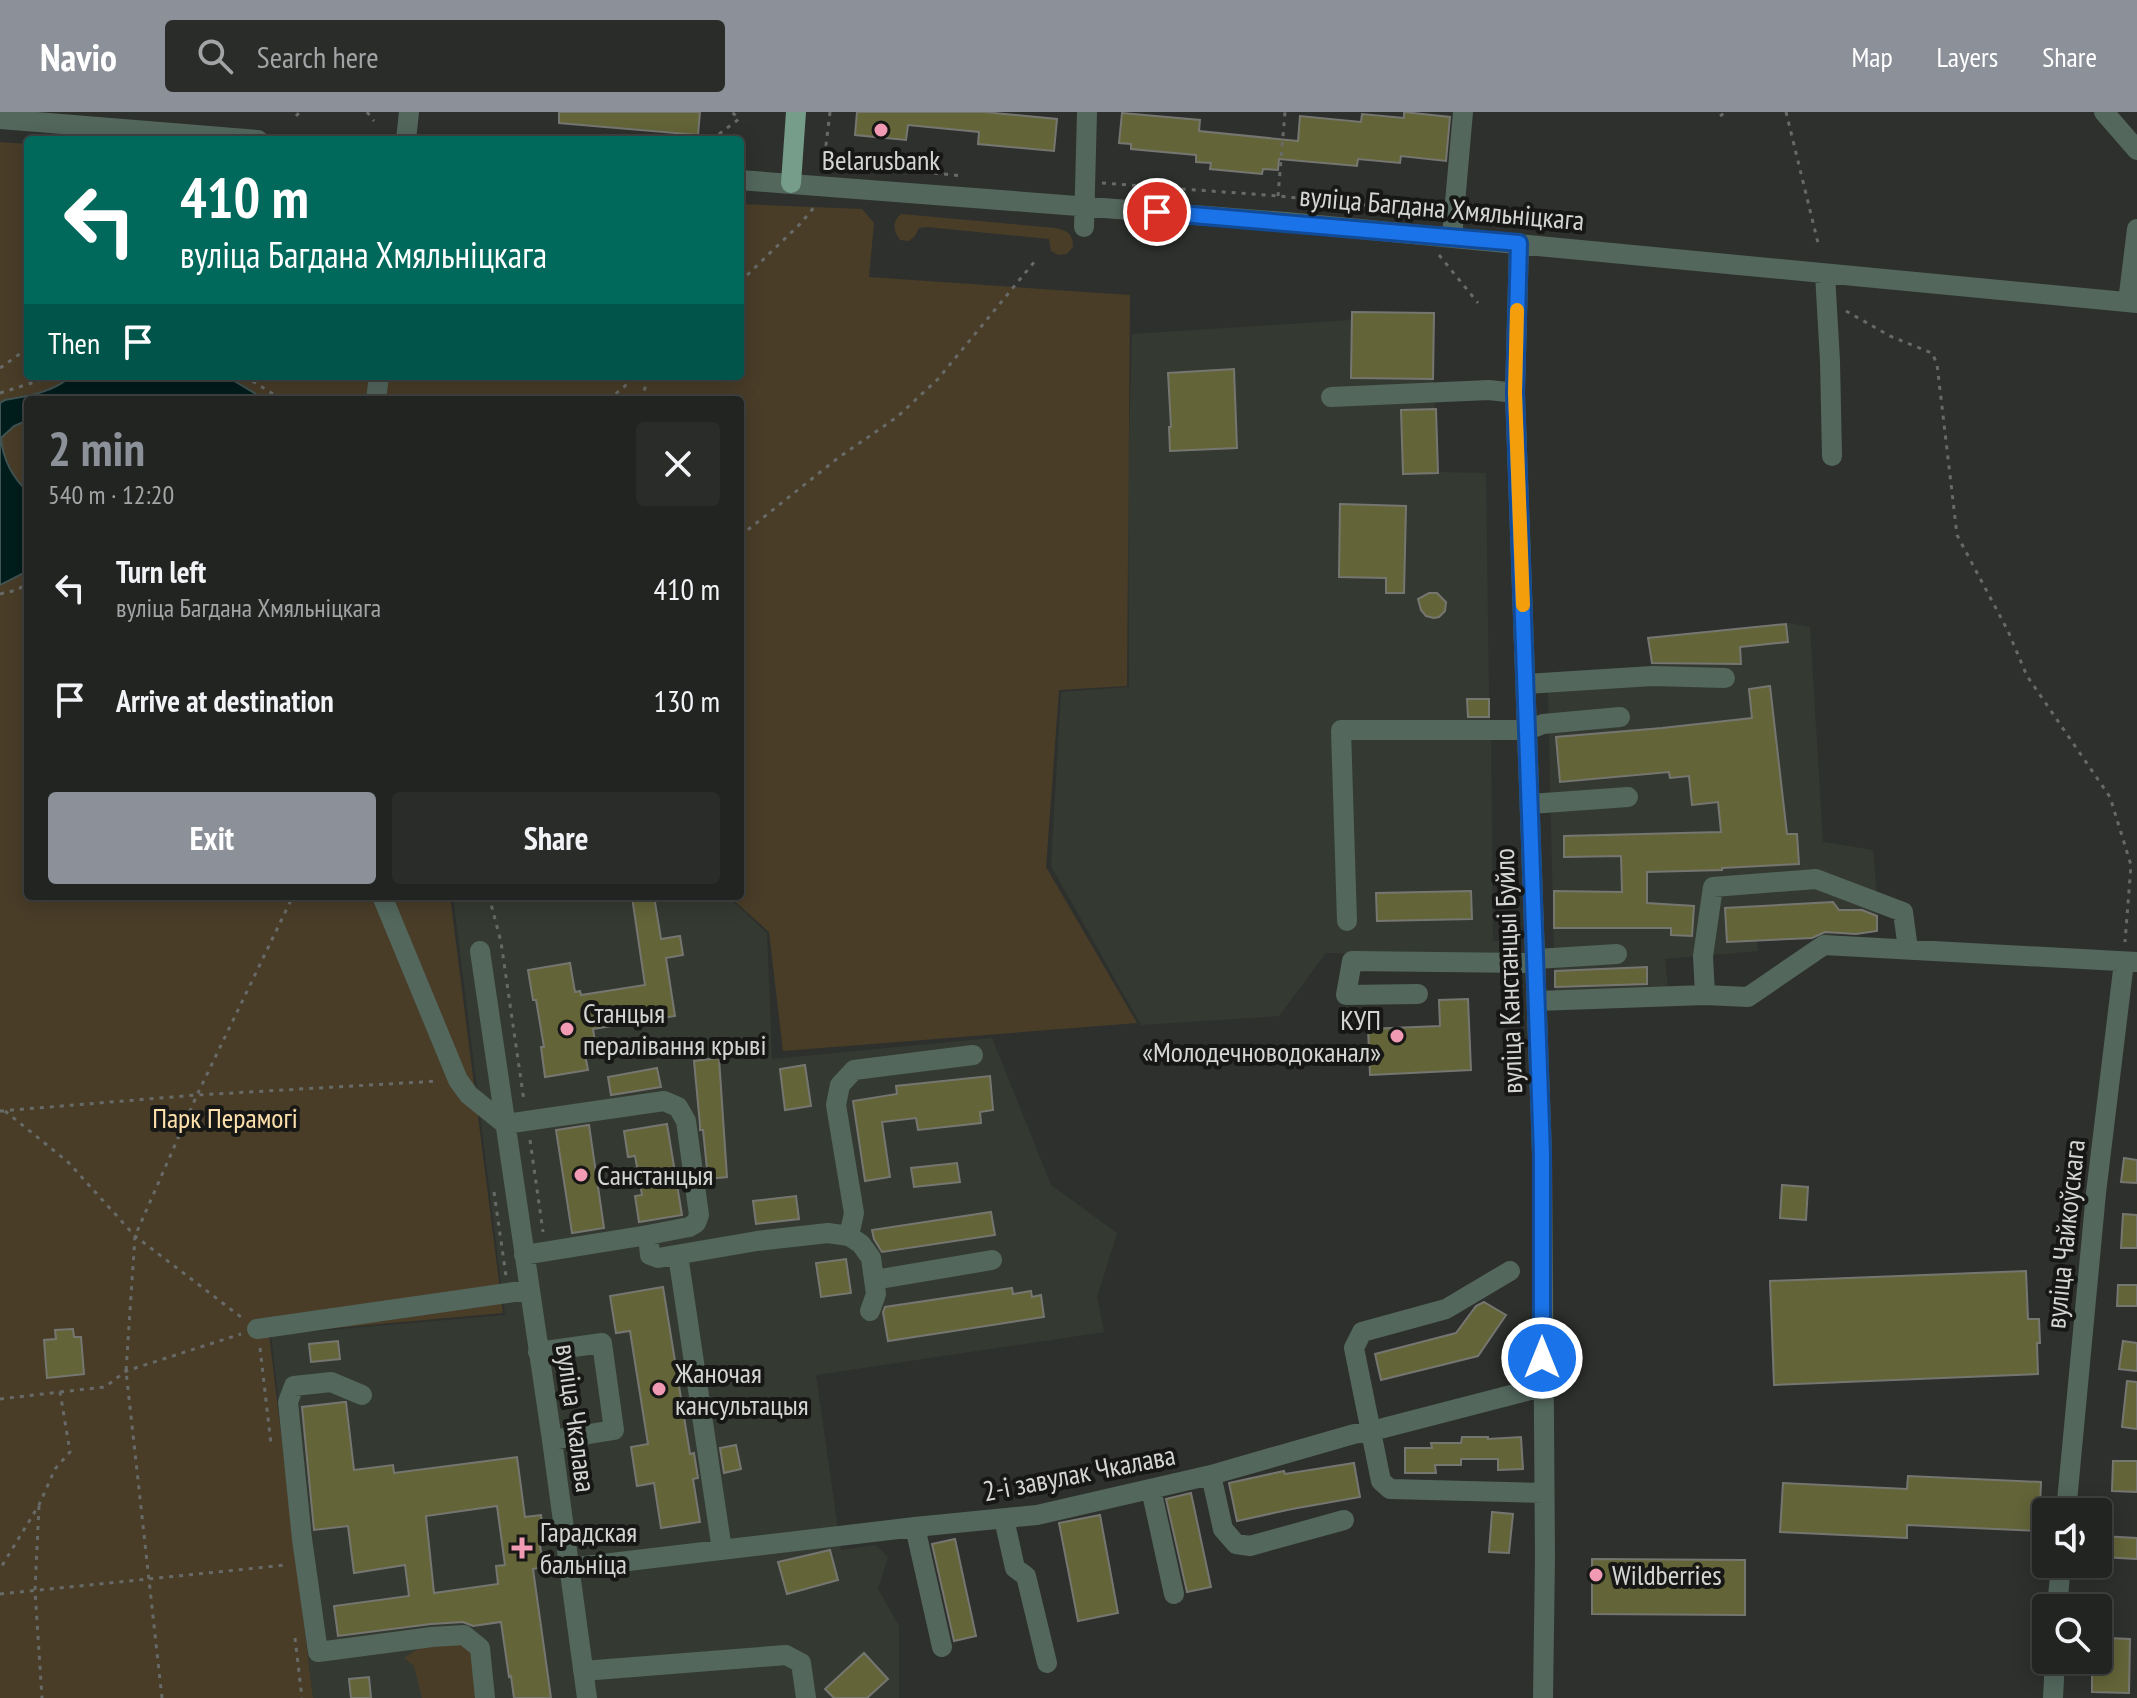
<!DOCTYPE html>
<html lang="en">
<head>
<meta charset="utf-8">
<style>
	body { margin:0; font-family:"PT Sans Narrow",sans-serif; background:#2a2c2a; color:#f1f3f6; height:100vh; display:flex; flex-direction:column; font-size:30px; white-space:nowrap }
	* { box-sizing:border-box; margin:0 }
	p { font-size:26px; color:#a2a4a5 }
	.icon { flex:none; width:44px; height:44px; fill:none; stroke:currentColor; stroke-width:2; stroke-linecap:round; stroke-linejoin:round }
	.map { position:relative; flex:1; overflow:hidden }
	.side { position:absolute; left:24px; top:284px; width:720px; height:504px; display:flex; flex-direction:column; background:#222422; border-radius:8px; box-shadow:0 4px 20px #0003,0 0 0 2px #3f4140 }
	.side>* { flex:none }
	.guide { position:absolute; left:24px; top:24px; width:720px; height:244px; border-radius:8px; box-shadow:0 4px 20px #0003,0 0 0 2px #3f4140; background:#00695c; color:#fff; overflow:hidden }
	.buttons { position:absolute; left:2032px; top:1386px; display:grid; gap:16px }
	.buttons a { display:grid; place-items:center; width:80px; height:80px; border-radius:8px; background:#222422; box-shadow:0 4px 20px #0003,0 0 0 2px #3f4140; font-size:40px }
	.pin { position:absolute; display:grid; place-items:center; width:68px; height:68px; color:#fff; margin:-34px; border:4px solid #fff; border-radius:50%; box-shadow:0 2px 8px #0007 }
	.me { position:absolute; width:88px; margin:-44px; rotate:0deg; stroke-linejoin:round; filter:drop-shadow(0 0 6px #0008) }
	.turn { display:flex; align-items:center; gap:28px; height:168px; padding:0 24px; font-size:36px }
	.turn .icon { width:104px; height:104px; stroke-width:2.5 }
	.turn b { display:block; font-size:56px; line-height:68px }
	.then { display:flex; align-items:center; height:76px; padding:0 24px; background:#0003; gap:16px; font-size:30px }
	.round { display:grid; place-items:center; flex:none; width:84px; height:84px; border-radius:8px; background:#2a2c2a }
	.head { display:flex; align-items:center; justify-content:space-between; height:136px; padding:0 24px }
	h1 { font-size:48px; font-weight:700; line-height:60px; color:#8c9099 }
	.primary-button { display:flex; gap:16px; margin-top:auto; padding:16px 24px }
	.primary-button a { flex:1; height:92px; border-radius:8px; background:#8c9099; color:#fff; font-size:32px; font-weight:700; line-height:92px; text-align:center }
	.primary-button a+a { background:#2a2c2a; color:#f1f3f6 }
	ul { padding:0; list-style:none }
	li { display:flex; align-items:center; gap:24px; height:112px; padding:0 24px }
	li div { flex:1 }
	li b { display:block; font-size:30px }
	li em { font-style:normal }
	header { display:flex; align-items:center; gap:48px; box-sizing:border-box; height:112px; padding:0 40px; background:#8c9099; color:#fff }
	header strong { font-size:38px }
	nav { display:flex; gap:44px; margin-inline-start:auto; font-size:28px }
	.search { width:560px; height:72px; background:#2a2c2a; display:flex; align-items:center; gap:20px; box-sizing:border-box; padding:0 28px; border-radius:8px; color:#a2a4a5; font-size:30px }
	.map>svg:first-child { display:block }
	.built { fill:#343a31 }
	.green { fill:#493d28 }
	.water { fill:#001d1c; stroke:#405453; stroke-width:2 }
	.building { fill:#646439; stroke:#767671; stroke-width:2; fill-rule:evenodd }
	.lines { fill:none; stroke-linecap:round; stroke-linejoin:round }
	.path { stroke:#686a67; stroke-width:3; stroke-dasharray:4 6; stroke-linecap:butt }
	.minor { stroke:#53675d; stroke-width:20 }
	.major { stroke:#759d89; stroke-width:20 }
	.route-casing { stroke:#114b97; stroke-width:20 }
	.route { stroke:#1a73e8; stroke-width:14 }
	.slow { stroke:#f59e0b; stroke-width:14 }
	.poi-dot { fill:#f09ab4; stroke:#171816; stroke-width:3 }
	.labels { text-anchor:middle; stroke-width:8; stroke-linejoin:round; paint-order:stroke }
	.poi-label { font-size:28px; fill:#d4d6d3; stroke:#171816; text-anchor:start }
	.street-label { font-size:28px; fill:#d4d6d3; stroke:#171816 }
	.park-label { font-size:28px; fill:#fde0ac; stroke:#171816 }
</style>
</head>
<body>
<header>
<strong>Navio</strong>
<div class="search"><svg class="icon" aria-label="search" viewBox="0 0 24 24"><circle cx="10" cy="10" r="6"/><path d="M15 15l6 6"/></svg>Search here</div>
<nav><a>Map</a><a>Layers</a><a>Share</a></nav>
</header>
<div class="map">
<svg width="2137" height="1586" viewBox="0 0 2137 1586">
	<rect width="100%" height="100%" fill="#2e302d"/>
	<path class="built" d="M1352 200 1434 201 1433 267 1438 360 1486 361 1489 587 1491 619 1493 829H1513V844L1326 841 1279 904 1141 913 1051 754 1061 580 1129 575 1128 365 1132 222 1351 208Z
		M1790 511 1810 515 1823 730 1873 738 1878 799 1877 819 1757 829 1758 839 1665 847 1668 877 1555 884 1548 579 1652 564 1648 526Z
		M453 784H727L767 821 772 947 992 926 1051 1073 1117 1121 1097 1185 1104 1220 816 1263 841 1438 876 1433 888 1445 878 1477 899 1514V1586H313L271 1223 505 1203Z"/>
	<path class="green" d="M0 30 28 32V264H740V92L862 97 874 111 869 165 1130 183 1127 574 1059 578 1046 755 1137 911 783 939 769 820 729 784H740V288H28V784H450L503 1201 269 1222 313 1586H0Z
		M901 102 1056 116C1068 119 1073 122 1073 135L1067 142 1058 143 1051 139 1049 127 926 115 919 116 915 124 909 129 900 128C893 119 892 109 901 102Z
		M470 1523 488 1548 493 1568 485 1571 479 1586H422L414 1554 404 1546 438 1524Z"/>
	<path class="water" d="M71 264H226L266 288H28V308L14 314 1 326C3 348 12 365 28 380V459L0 473V291L5 288C29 284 54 280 71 264Z"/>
	<path class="building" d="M559 0H700L698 23 559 11Z
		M857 0H984L1057 7 1054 39 978 32 979 20 908 13 906 28 855 23Z
		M1404 0 1450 5 1446 49 1401 44 1400 51 1358 47 1357 54 1279 47 1278 58 1263 57 1262 62 1210 57 1211 51 1196 50V43L1131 37V32L1119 31 1122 1 1200 8 1199 19 1298 29 1300 4 1361 10 1362 2 1404 6Z
		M1352 200 1434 201 1433 267 1351 266Z
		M1234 257 1237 336 1170 339 1169 315H1171L1168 261Z
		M1436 297 1438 361 1403 362 1401 298Z
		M1340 392 1406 394 1404 481H1386V466L1339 465Z
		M1429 481H1437L1446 490 1445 499 1439 505 1434 506 1426 504 1421 498 1418 487Z
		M1786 512 1788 530 1740 535 1741 552 1652 551 1648 526Z
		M1770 574 1787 722H1797L1799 752 1722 756V758L1647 760V791L1694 794 1692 824 1671 823V816H1554V779L1622 780 1621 744 1564 745V724L1721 720 1718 690 1692 693 1689 664 1670 666 1669 660 1560 670 1556 625 1662 616 1752 606 1749 577Z
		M1467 587H1489V605H1468Z
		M1471 779 1472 807 1377 809 1376 781Z
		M641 784H654L661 827 680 824 683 843 666 846 675 904 593 917 595 930 583 932 588 958 545 965 541 935H544L536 888H533L528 858 570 851 575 880 580 879 581 883 645 873 632 785Z
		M1833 790 1839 798H1862L1877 804V819L1856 822 1825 820 1812 826 1727 830 1725 796Z
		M1647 855V872L1555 875V859Z
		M1468 887 1471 958 1370 963 1368 917 1440 914 1439 888Z
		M719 946 727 1065 708 1067 703 1018H700V1013L694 949Z
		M805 953 811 994 785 998 780 957Z
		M657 956 661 975 611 983 608 965Z
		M990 964 993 998 980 1000 981 1011 918 1018 916 1006 882 1010 890 1065 865 1069 853 989 897 982 896 974Z
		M667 1012 682 1103 639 1110 635 1084 642 1083 635 1044 628 1045 624 1019Z
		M589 1013 604 1116 572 1121 556 1018Z
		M2124 1046 2137 1048V1071L2121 1070Z
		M957 1051 960 1070 914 1075 911 1056Z
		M1782 1073 1808 1075 1806 1108 1780 1106Z
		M796 1084 799 1107 756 1112 753 1089Z
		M991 1100 995 1123 882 1140 874 1127 872 1118Z
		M2123 1102 2137 1103V1136H2121Z
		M846 1147 851 1181 821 1185 816 1151Z
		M2026 1159 2028 1207H2039L2040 1231H2037L2038 1262 1774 1273 1770 1169Z
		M2118 1173H2137V1194H2117Z
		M663 1175 690 1342 694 1341 698 1366 693 1367 700 1410 661 1416 654 1371 637 1374 631 1335 648 1332 630 1219 616 1221 610 1184Z
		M1012 1176 1013 1182 1031 1179 1032 1185 1041 1183 1044 1205 888 1229 883 1200 885 1195Z
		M1484 1190 1506 1203 1478 1244 1381 1268 1375 1242 1456 1221 1476 1194Z
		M73 1217 74 1225H81L84 1262 47 1266 44 1228 56 1227 55 1218Z
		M338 1229 340 1247 311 1250 309 1232Z
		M2123 1229 2137 1231V1259L2119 1257Z
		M2127 1269 2137 1270V1317L2122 1315Z
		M344 1290H346L354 1358 393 1353 394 1361 517 1345 525 1405 541 1403 543 1417 538 1418 543 1455 533 1457 551 1586H514L511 1564 509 1565 501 1510 473 1514 463 1510 431 1512 338 1524 334 1494 409 1484 405 1453 354 1461 348 1414 314 1418 302 1295ZM497 1394 505 1453 496 1454 498 1472 434 1481 426 1404Z
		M1462 1325H1488V1327L1521 1325 1523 1357 1498 1358V1347H1461V1353H1435L1436 1361H1405V1336H1432L1431 1331H1461Z
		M736 1333 741 1357 724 1361 720 1336Z
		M2113 1349H2137V1380L2112 1379Z
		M1354 1351 1360 1385 1292 1397 1237 1409 1229 1371 1284 1359 1285 1362Z
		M1908 1364 2041 1370 2039 1419 1907 1413V1426L1780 1420 1783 1371 1907 1377Z
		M1191 1381 1211 1475 1187 1480 1166 1387Z
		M1492 1400 1513 1402 1509 1441 1489 1440Z
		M1100 1403 1118 1501 1078 1509 1059 1411Z
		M2102 1424 2137 1426V1447L2101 1445Z
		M955 1427 976 1524 954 1529 932 1432Z
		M830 1438 838 1468 787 1482 778 1450Z
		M1592 1447 1745 1448V1503L1592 1502Z
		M2108 1526 2130 1527 2129 1581 2092 1580V1553L2108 1554Z
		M864 1541 888 1567 867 1586H834L825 1577Z
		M369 1565 371 1586H351L349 1567Z"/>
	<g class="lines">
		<path class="path" d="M367 0 374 9
			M830 0 826 33 844 52 964 64
			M1786 0 1818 131
			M296 4 300 0
			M1720 4 1726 0
			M711 28 739 7 732 0
			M1102 71 1278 84 1433 100
			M1278 84 1285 0
			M1439 143 1478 191
			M740 170 800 112 816 93
			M1846 199 1890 224 1932 241 1937 252 1957 423 2008 519 2027 564 2110 685 2131 753 2125 830
			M0 256 28 236
			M244 264 275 283 279 288
			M0 281 54 264
			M608 288 637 264
			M641 288 649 264
			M740 424 838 346 897 305 938 267 1035 149
			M0 482 17 478 28 471
			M489 784 501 830 524 989
			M0 999 197 983 439 969
			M5 999 68 1050 135 1124 241 1205
			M530 1028 543 1120
			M494 1080 506 1164
			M260 1236 271 1332
			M60 1280 105 1275 126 1259 241 1222
			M0 1287 60 1280 70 1340 55 1357 39 1393 0 1457
			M39 1394 35 1478 42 1586
			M0 1482 286 1453
			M295 1526 302 1586
			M162 1586 126 1259 135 1124 197 983 293 784"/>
		<path class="minor" d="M2104 0 2137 38
			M0 7 258 28
			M406 28 409 0
			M740 68 1286 110 2137 191
			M1084 115 1087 0
			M1452 125 1463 0
			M1519 131 1515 281 1542 1042 1545 1445 1543 1586
			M1825 162 1830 249 1832 344
			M2128 190 2137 117
			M1331 285 1489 278 1515 281
			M376 288 379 264
			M1526 572 1652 564 1725 566
			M1530 692 1628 685
			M382 784 458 968 469 983 505 1012 664 989 678 995 686 1009 699 1103 696 1111 689 1115 648 1123 524 1143
			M1347 809 1341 618H1528L1543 612 1620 605
			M480 839 552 1328 587 1586
			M1536 847 1617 842
			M1418 882 1346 883 1352 849 1536 851
			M1705 883 1703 844 1713 775 1816 767 1903 800 1908 837
			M1537 889 1705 883 1748 885 1824 833 2137 850
			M648 1123 650 1143 658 1146 757 1129 828 1121 849 1124 861 1132 871 1146 876 1182 870 1199
			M849 1124 854 1101 836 993 840 973 854 958 973 943
			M678 1143 722 1438
			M1510 1159 1446 1197 1362 1220 1354 1236 1381 1369 1390 1377 1544 1381
			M874 1168 992 1148
			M257 1217 528 1178
			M538 1240 602 1231 614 1318 552 1328
			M362 1283 331 1270 294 1274 288 1290 302 1427 318 1540 432 1525 464 1523 480 1536 485 1586
			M1211 1363 1223 1417 1236 1432 1250 1434 1344 1408
			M1151 1377 1174 1482
			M2066 1400 2096 1081 2124 850
			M1004 1407 1015 1456 1026 1464 1047 1551
			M915 1415 942 1535
			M569 1456 915 1415 1037 1403 1211 1363 1354 1322 1372 1319 1542 1275
			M2057 1496 2061 1452
			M583 1559 786 1543 801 1551 806 1586
			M2053 1586 2055 1548"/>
		<path class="major" d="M791 71 796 0"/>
	</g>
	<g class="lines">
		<g class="route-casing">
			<path id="route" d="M1157 100 1519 131 1515 281 1542 1042V1246"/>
		</g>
		<use href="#route" class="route"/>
		<path class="slow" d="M1517 198 1515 281 1523 493"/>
	</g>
	<g class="poi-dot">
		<circle cx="881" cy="18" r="8"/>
		<circle cx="567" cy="917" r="8"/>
		<circle cx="1397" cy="924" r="8"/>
		<circle cx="581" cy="1063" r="8"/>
		<circle cx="659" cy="1277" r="8"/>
		<path d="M518 1424h8v8h8v8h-8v8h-8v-8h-8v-8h8z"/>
		<circle cx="1596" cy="1463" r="8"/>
	</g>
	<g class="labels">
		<g class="poi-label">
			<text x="881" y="58" text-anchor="middle">Belarusbank</text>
			<text x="583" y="911">Станцыя<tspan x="583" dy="32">пералівання крыві</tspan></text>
			<text x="1381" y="918" text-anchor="end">КУП<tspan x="1381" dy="32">«Молодечноводоканал»</tspan></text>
			<text x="597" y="1073">Санстанцыя</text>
			<text x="675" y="1271">Жаночая<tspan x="675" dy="32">кансультацыя</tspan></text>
			<text x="540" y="1430">Гарадская<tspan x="540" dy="32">бальніца</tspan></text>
			<text x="1612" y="1473">Wildberries</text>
		</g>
		<g class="street-label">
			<text transform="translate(1442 96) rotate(5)" y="10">вуліца Багдана Хмяльніцкага</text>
			<text transform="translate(1508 859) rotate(-92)" y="10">вуліца Канстанцыі Буйло</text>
			<text transform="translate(2065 1122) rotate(-84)" y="10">вуліца Чайкоўскага</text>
			<text transform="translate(576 1306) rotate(82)" y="10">вуліца Чкалава</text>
			<text transform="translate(1079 1361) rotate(-11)" y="10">2-і завулак Чкалава</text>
		</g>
		<g class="park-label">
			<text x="225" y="1016">Парк Перамогі</text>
		</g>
	</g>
</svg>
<div class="buttons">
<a><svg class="icon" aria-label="sound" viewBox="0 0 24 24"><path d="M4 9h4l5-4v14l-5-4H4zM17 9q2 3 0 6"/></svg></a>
<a><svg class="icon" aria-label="search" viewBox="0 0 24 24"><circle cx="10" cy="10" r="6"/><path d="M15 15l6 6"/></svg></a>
</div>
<div class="pin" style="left:1157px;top:100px;background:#d93025"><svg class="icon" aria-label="arrive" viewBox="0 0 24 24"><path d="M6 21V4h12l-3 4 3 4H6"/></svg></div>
<svg class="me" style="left:1542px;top:1246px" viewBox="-20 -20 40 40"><circle r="17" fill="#1a73e8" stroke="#fff" stroke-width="3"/><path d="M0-11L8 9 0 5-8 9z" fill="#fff"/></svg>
<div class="guide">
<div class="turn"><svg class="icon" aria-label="left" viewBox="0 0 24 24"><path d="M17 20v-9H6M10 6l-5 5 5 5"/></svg><div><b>410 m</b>вуліца Багдана Хмяльніцкага</div></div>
<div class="then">Then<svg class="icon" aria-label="arrive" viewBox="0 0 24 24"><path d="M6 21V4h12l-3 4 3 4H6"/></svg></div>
</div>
<section class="side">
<div class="head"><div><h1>2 min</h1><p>540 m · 12:20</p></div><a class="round"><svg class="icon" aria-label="close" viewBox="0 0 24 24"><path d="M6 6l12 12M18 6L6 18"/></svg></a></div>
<ul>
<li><svg class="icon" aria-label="left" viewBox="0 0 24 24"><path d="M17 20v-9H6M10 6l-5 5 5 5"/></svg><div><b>Turn left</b><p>вуліца Багдана Хмяльніцкага</p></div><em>410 m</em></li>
<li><svg class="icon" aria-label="arrive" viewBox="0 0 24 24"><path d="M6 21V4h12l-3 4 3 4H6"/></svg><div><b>Arrive at destination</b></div><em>130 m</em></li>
</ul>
<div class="primary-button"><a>Exit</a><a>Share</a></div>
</section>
</div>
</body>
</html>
